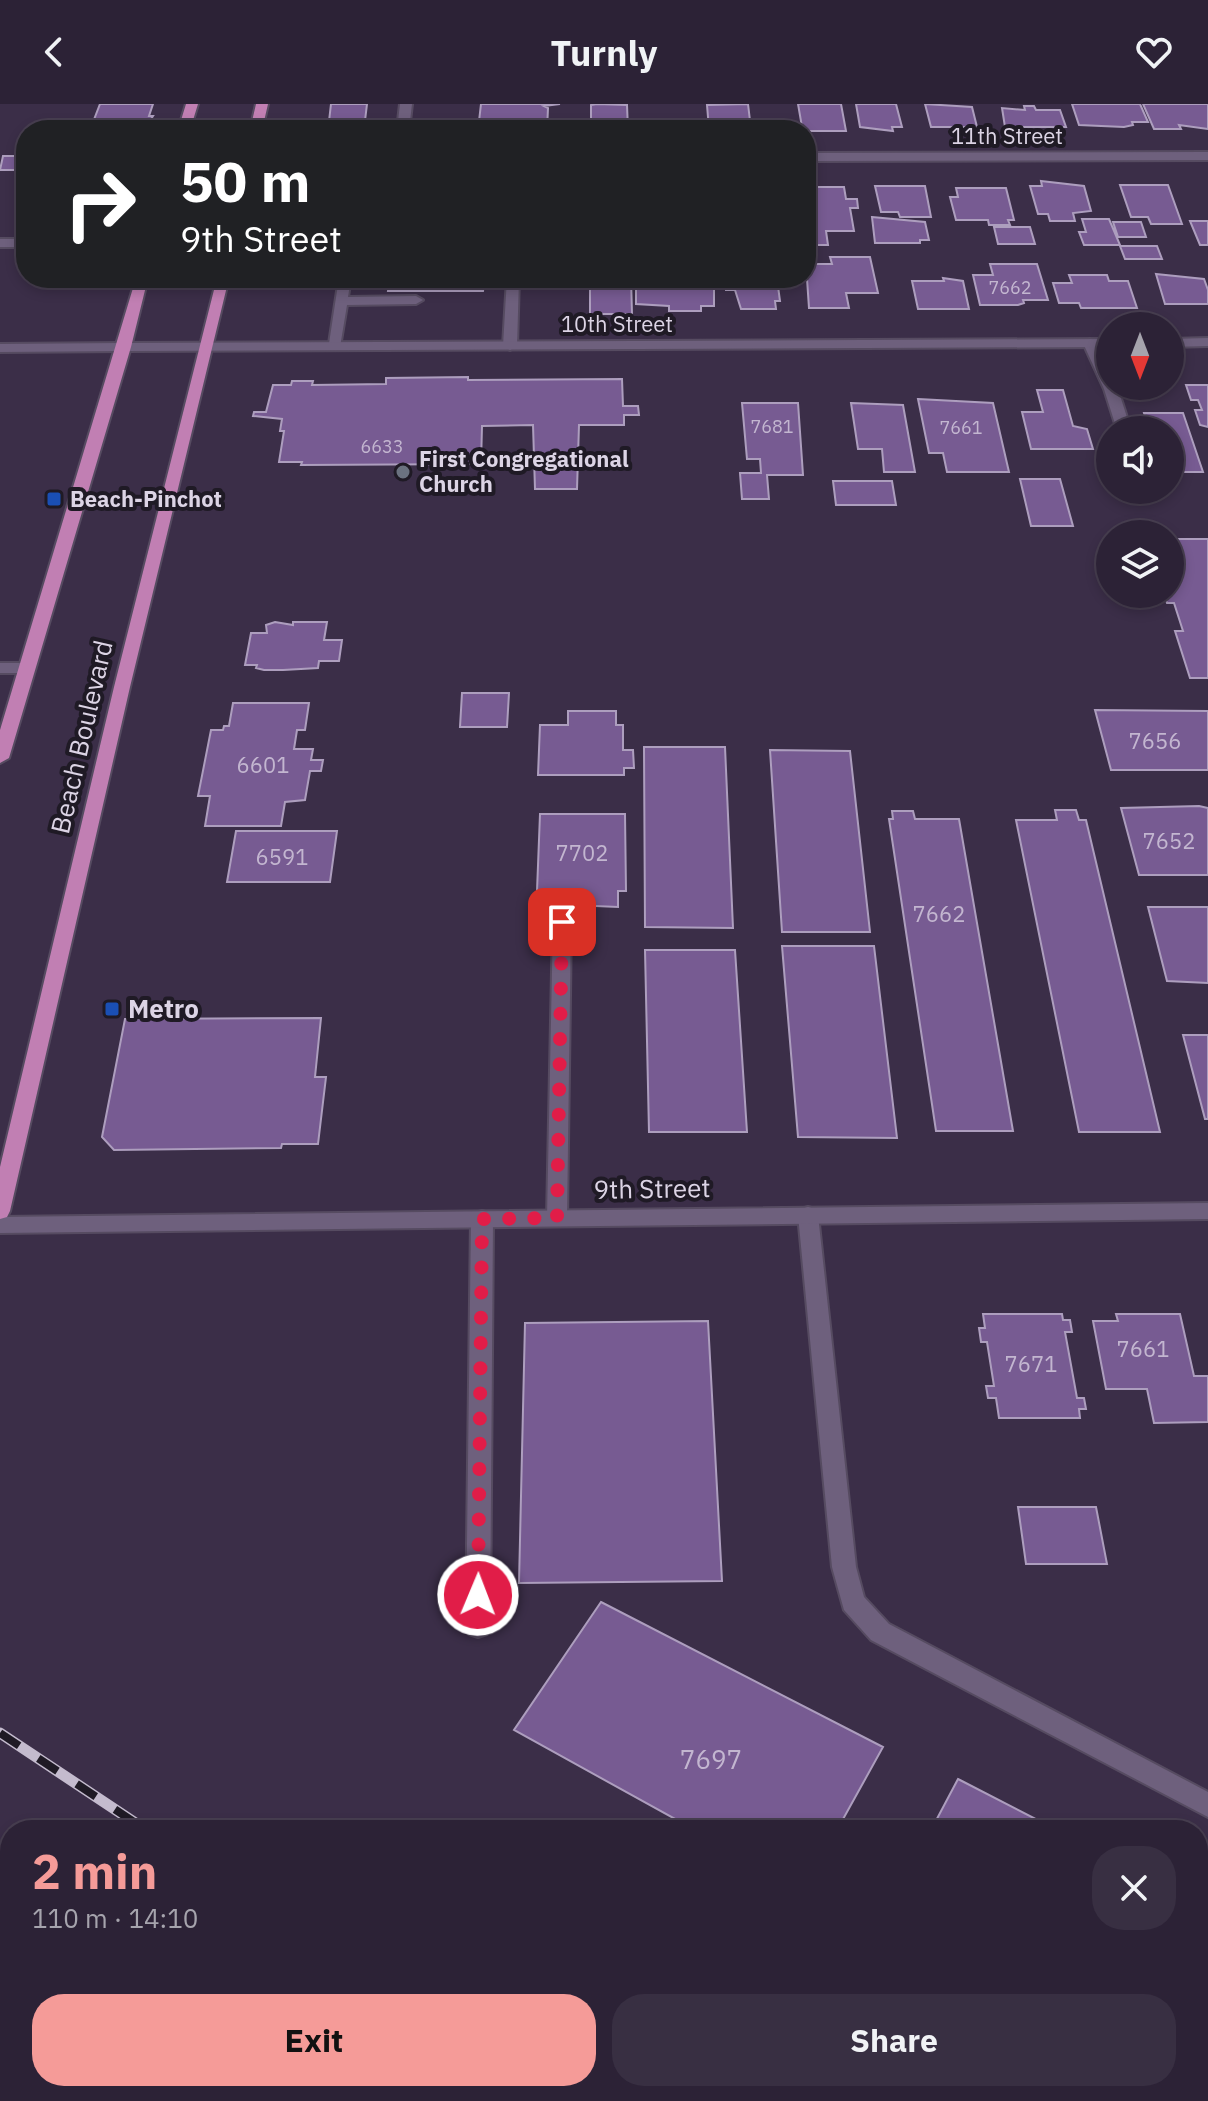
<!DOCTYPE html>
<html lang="en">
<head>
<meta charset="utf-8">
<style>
	body { margin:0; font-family:"IBM Plex Sans",sans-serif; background:#382f42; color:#f1f3f6; height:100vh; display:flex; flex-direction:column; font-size:30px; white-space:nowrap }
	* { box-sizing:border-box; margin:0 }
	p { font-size:26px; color:#a6a4ad }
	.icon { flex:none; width:44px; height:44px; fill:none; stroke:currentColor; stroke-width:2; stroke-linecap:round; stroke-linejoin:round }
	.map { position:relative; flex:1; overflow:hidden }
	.panel { position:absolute; left:0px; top:1716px; width:1208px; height:282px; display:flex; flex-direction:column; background:#2c2236; border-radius:32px 32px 0 0; box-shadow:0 4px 12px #0003,0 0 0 2px #483f51 }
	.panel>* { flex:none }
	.hud { position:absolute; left:16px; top:16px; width:800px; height:168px; border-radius:32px; box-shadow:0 4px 12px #0003,0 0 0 2px #483f51; background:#202124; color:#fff; overflow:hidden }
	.needle { width:52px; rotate:180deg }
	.fabs { position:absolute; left:1096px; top:208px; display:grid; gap:16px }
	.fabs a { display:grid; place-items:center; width:88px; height:88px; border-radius:50%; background:#2c2236; box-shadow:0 4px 12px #0003,0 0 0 2px #483f51; font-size:40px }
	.pin { position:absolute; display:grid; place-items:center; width:68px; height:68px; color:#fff; margin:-34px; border-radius:16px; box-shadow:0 4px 12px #0006 }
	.me { position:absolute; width:88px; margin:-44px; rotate:1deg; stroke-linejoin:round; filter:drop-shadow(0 0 6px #0008) }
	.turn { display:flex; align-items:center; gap:28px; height:168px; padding:0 32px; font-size:36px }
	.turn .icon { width:104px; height:104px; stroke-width:2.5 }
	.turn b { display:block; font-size:56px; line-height:68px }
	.round { display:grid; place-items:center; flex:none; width:84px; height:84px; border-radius:32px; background:#382f42 }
	.summary { display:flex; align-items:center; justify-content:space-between; height:136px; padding:0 32px }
	h1 { font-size:48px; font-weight:700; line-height:60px; color:#f59b98 }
	.action { display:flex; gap:16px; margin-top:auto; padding:16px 32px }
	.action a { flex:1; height:92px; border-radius:32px; background:#f59b98; color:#111; font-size:32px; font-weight:700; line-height:92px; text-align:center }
	.action a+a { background:#382f42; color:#f1f3f6 }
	header { display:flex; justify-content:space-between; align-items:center; height:104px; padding:0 32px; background:#2c2236; font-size:36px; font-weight:700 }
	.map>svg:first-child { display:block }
	.building { fill:#775b92; stroke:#ad9ebe; stroke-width:2 }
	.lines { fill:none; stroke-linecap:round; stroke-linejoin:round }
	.service-casing { stroke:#564b61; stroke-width:4 }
	.minor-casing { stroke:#564b61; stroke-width:4 }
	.tertiary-casing { stroke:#564b61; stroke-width:4 }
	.primary-casing { stroke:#564b61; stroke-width:4 }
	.motorway-casing { stroke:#564b61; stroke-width:4 }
	.service { fill:#6e607d; fill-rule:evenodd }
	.minor { fill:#6e607d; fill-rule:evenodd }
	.tertiary { fill:#6e607d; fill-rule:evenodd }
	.primary { fill:#c17fb3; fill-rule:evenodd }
	.motorway { fill:#f893d7; fill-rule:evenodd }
	.rail-casing { stroke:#c4bbce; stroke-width:11 }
	.rail { stroke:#1f1a25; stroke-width:8; stroke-dasharray:23; stroke-linecap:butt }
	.route { stroke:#e11d48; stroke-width:14; stroke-dasharray:0 25.2 }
	.worship-dot { fill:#6b7280; stroke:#1f1a25; stroke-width:3 }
	.transit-dot { fill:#1a4fb4; stroke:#1f1a25; stroke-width:3 }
	.labels { text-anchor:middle; stroke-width:8; stroke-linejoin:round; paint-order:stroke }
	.far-number-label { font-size:18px; fill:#c3b6d0 }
	.far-street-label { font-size:22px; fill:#dcd4e5; stroke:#1f1a25 }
	.far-poi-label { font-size:22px; font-weight:bold; fill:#dcd4e5; stroke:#1f1a25; text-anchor:start }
	.number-label { font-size:22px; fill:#c3b6d0 }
	.street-label { font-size:26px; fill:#dcd4e5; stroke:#1f1a25 }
	.poi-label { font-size:26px; font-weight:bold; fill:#dcd4e5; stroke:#1f1a25; text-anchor:start }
	.near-number-label { font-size:26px; fill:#c3b6d0 }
</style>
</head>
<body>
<header><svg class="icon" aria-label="back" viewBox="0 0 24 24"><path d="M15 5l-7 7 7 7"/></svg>Turnly<svg class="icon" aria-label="heart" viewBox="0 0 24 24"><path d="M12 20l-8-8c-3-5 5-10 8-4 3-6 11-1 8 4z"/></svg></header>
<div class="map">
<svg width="1208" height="1997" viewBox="0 0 1208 1997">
	<rect width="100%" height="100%" fill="#3b2e48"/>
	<path class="building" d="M100 0H153L149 12H153L144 26H90Z
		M331 0H367L364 25 328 26Z
		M481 0H560L544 2 548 4 547 26H478Z
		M597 0 627 1 628 26H591V1Z
		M748 0 751 25H709L707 1Z
		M798 0H841L846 27H806L802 23Z
		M856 0H896L902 23H892L893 27 860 23Z
		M925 0 972 3 977 23H931Z
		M1072 0H1140L1148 18H1132L1133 21 1124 23 1079 21Z
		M1143 0H1208V25L1179 21 1181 25H1154Z
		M1024 2H1034L1036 6H1060L1066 23H1005L1002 4 1025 6Z
		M3 52H26V66H0Z
		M1041 77 1084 82 1091 107 1073 109 1075 117H1050L1048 110H1038L1030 82H1042Z
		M1120 81H1168L1182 120H1151L1148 113H1131Z
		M875 82H925L931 113H900L898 108H881Z
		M806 83H844L846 95H857L858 104H850L854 127H826L828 141H806Z
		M956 84H1006L1014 116H1008L1010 121H989L988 116H956L950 93H958Z
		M872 113 925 118 929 136H920V139H875Z
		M1082 115H1109L1120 141H1084L1079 128H1086Z
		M1190 117H1208V141H1200Z
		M1113 118H1141L1146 133H1118Z
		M994 123H1030L1035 140H998Z
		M1120 142H1157L1162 155H1125Z
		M830 153H870L878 189H846L849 204H809L806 160H832Z
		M990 160H1037L1048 196H1023L1024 199 1018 201H980L973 171H993Z
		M1156 170 1204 175 1208 186V200H1165Z
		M1069 171H1107L1109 177H1128L1137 204H1081L1079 199H1059L1053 179H1072Z
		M390 174H485L483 187H388Z
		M590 174H631L632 210H590Z
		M687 174H714V202H701V207H669V202L636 200V182L687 180Z
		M725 174 777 175 780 197H775L776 205H741L735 186H726Z
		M943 174 963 177 969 205H918L912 177H944Z
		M468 273V276L622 275 623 302H638L639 311H624V321H579L577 385H535L533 321 482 322 481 360 301 361 302 358H279L284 327H280L282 315 253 312 254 308H266L273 281H291L292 277H313L312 281 386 280V274Z
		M1186 281H1208V323L1200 321 1195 306H1202L1198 296H1191Z
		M1037 286H1063L1073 322 1087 325 1093 345H1031L1022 308H1043Z
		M918 295 993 299 1009 368H947L943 349H929Z
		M742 299H798L803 371H767L769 395H742L740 369H761L760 355H747Z
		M851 299 903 301 915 368H884L882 345H858Z
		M1144 309H1183L1203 368H1170V326H1149Z
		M1020 375H1060L1073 422H1031Z
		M833 377H892L896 401H836Z
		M1170 435H1208V574H1190L1175 527H1183L1174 499H1167L1164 490H1170Z
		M275 518 293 521V518H327L324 536H342L339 557H319L318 564 283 566H264L256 564 257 561H245L251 529H267L266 521Z
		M462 589H509L507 623H460Z
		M233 599H309L305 626H297L294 645H313L311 656H323L321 667H310L305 696 285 698 281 722H205L210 692H198L211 626H223L224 622H229Z
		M1095 606 1208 607V666H1111Z
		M568 607H616V621H623V646H633L634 664H624V671H538L540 621H568Z
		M644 643H725L733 824 645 823Z
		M770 646 850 647 870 828H782Z
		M1199 702 1208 704V771H1139L1121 704Z
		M1055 706H1076L1079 716H1086L1160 1028H1079L1016 716H1057Z
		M892 707H913L915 715H959L1013 1027H936L889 715H893Z
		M540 710H625L626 787H618V803L548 800 549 787H537Z
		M236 727H337L330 778H227Z
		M1148 803H1208V879L1167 877Z
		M782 842H874L897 1034 798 1033Z
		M645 846H735L747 1028H649Z
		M321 914 315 973H326L318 1040H282L281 1044 114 1046 102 1033 125 915Z
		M1183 931H1208V1015H1205Z
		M983 1210H1062L1063 1216H1070L1072 1228H1065L1077 1294H1084L1086 1305H1079L1080 1314H999L996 1294H988L986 1282H994L987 1238H981L979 1224H985Z
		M1116 1210H1180L1194 1272H1208V1318L1154 1319 1147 1285H1106L1093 1217H1118Z
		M708 1217 722 1477 519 1479 525 1219Z
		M1018 1403H1096L1107 1460H1026Z
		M601 1498 883 1643 837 1726H695L514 1626Z
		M958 1675 1057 1726H931Z
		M1198 1799 1208 1804V1997H1137L1121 1988H1198Z"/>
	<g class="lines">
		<g class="service-casing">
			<path id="service" d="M400 0H412L409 26H397Z
				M339 174H351L348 193 416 192 423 196 416 200 347 201 340 243 328 246Z
				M507 174H519L517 242 510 246 503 242Z
				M1090 235C1104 242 1110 267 1110 282L1118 285 1131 326H1117L1104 285 1083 239Z
				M0 240 124 239 131 243 124 247 0 248Z
				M0 559H27L35 564 27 569H0Z
				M562 812 571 818 567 1114 564 1120H550L547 1114 553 818Z
				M808 1103 815 1105 818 1111 856 1463 864 1493 889 1520 1208 1688V1713L871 1536 844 1506 832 1463 798 1111 801 1105Z
				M482 1107 489 1109 493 1115 490 1522 487 1530 478 1533 469 1530 466 1522 471 1115 475 1109Z"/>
		</g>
		<g class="minor-casing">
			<path id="minor" d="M1208 48V56L806 57V49Z
				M0 135H26V143H0Z
				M1208 234V242L1170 243V235Z
				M1110 235V243L124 247 117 243 124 239Z"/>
		</g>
		<g class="tertiary-casing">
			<path id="tertiary" d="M1208 1099V1115L0 1129V1113Z"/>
		</g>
		<g class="primary-casing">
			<path id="primary" d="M186 0H198L190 26H178Z
				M256 0H268L262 26H250Z
				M136 174H148L131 243 9 654 0 659V626Z
				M217 174H229L130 583 10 1107 7 1113 0 1115V1063L114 583Z"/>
		</g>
		<g class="motorway-casing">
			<path id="motorway" d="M0 1832 10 1836V1872L0 1868Z
				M172 1988H214L218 1997H176Z"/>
		</g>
		<use href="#service" class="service"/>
		<use href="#minor" class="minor"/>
		<use href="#tertiary" class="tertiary"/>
		<use href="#primary" class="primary"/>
		<use href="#motorway" class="motorway"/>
		<g class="rail-casing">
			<path id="rail" d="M0 1629 146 1726
				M540 1988 553 1997"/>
		</g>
		<use href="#rail" class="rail"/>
	</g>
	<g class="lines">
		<path class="route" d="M478 1491 482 1115 557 1114 562 818"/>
	</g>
	<circle class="worship-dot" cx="403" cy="368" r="8"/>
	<g class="transit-dot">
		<rect x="46" y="387" width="16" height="16" rx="4"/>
		<rect x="104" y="897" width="16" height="16" rx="4"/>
	</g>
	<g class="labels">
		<g class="far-number-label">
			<text x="1010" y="190">7662</text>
			<text x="772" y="329">7681</text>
			<text x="961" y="330">7661</text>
			<text x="382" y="349">6633</text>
		</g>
		<g class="far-street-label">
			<text x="1007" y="40">11th Street</text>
			<text x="617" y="228">10th Street</text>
		</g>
		<g class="far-poi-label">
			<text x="419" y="363">First Congregational<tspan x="419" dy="25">Church</tspan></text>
			<text x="70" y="403">Beach-Pinchot</text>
		</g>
		<g class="number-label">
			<text x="1155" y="645">7656</text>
			<text x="263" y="669">6601</text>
			<text x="1169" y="745">7652</text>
			<text x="582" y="757">7702</text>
			<text x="282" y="761">6591</text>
			<text x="939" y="818">7662</text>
			<text x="1143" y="1253">7661</text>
			<text x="1031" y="1268">7671</text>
		</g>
		<g class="street-label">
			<text transform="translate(82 633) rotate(-77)" y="9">Beach Boulevard</text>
			<text transform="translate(652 1085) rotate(-1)" y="9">9th Street</text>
		</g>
		<g class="poi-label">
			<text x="128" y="914">Metro</text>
		</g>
		<g class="near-number-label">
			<text x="711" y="1665">7697</text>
		</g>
	</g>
</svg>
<div class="fabs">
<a><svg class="needle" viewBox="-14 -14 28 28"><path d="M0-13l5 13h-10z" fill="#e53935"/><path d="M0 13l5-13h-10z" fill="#a6a4ad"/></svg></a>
<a><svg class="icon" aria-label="sound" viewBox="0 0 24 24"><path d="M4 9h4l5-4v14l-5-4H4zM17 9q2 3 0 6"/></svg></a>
<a><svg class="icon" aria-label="layers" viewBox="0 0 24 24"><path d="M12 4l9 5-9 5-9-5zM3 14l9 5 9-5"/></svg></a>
</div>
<div class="pin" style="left:562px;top:818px;background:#d93025"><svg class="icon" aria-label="arrive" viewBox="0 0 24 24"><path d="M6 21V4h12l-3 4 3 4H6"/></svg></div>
<svg class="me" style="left:478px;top:1491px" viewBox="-20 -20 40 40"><circle r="17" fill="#e11d48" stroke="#fff" stroke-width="3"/><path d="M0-11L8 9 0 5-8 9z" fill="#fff"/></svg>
<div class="hud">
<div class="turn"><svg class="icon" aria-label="right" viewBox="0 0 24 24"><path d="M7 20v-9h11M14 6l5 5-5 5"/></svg><div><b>50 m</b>9th Street</div></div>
</div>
<section class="panel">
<div class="summary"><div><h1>2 min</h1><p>110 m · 14:10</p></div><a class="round"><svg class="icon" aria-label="close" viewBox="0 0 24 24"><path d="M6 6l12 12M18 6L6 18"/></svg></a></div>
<div class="action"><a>Exit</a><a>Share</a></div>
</section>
</div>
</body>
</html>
